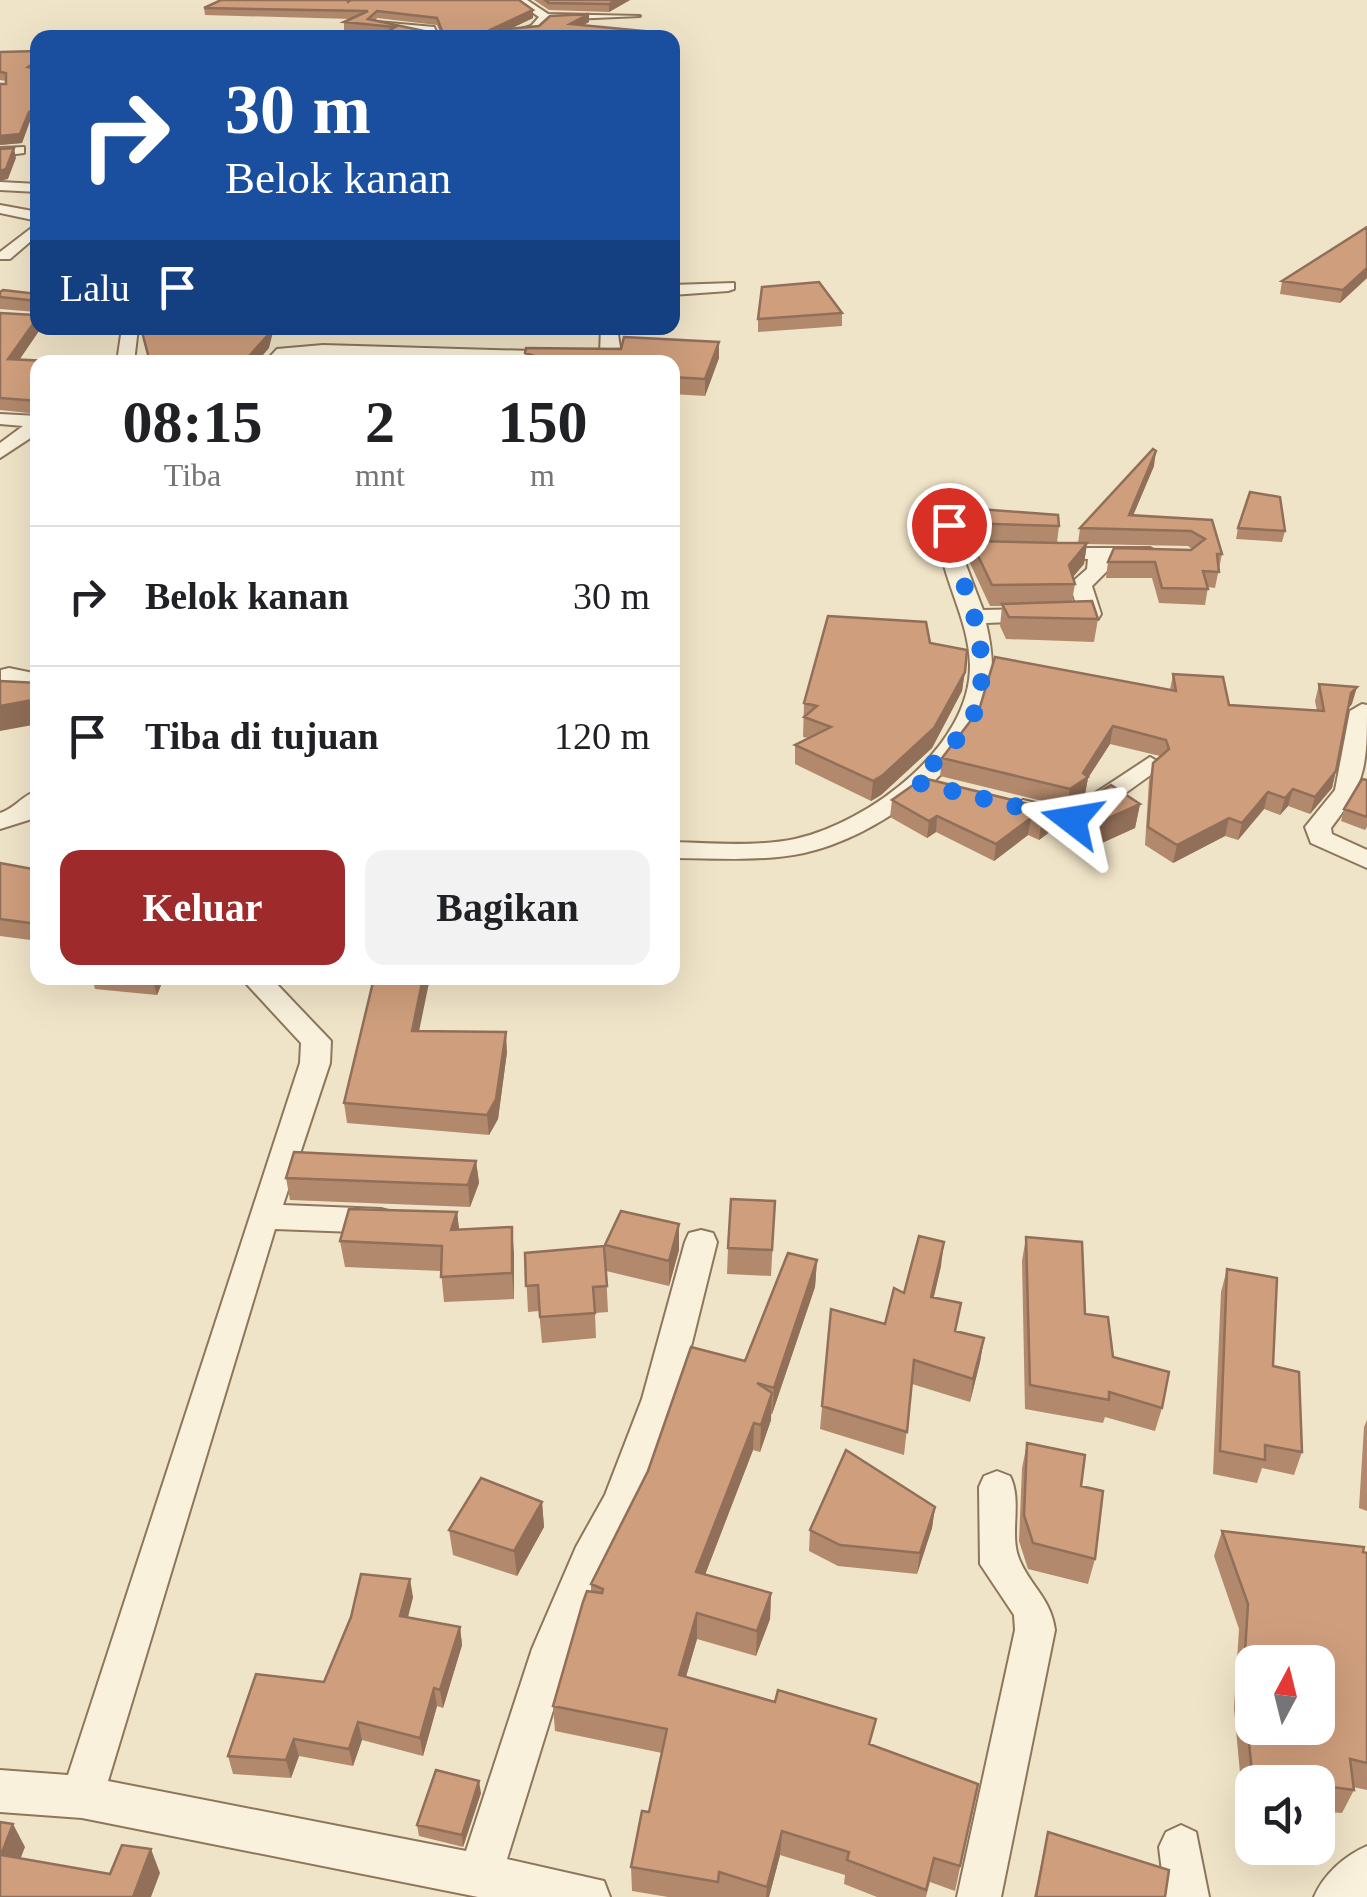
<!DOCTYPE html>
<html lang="id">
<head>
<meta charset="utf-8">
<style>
	body { margin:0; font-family:Georgia,serif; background:#f2f2f2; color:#202124; height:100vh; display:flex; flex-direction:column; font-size:38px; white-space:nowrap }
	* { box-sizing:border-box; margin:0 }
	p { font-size:32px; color:#757577 }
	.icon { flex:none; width:55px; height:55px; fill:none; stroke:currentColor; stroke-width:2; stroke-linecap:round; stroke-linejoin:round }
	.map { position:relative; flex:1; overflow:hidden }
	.sheet { position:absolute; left:30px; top:355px; width:650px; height:630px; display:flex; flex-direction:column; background:#fff; border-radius:20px; box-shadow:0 10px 40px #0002 }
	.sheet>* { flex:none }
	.hud { position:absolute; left:30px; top:30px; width:650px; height:305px; border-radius:20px; box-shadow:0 10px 40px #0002; background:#1a4fa0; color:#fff; overflow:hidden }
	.needle { width:65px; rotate:7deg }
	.controls { position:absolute; left:1235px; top:1645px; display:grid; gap:20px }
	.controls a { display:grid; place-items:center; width:100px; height:100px; border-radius:20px; background:#fff; box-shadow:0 10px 40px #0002; font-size:50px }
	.pin { position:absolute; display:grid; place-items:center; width:85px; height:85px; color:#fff; margin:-42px; border:5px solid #fff; border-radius:50%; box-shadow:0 2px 10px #0007 }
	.me { position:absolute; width:110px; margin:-55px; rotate:284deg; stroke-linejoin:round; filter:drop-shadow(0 0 8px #0008) }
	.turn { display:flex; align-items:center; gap:35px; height:210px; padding:0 30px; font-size:45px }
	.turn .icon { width:130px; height:130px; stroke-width:2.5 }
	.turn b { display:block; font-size:70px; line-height:85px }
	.then { display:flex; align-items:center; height:95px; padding:0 30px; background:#0003; gap:20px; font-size:38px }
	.eta { display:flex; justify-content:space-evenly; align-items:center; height:170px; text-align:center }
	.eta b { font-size:60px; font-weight:800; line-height:70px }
	.action { display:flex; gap:20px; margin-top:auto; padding:20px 30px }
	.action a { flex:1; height:115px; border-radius:20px; background:#9e2a2b; color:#fff; font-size:40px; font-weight:800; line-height:115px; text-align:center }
	.action a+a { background:#f2f2f2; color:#202124 }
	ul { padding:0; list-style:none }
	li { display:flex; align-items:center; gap:30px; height:140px; padding:0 30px; border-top:2px solid #e0e0e0 }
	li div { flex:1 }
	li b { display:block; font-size:38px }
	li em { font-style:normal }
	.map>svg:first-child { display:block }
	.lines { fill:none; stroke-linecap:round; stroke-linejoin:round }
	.street-casing { stroke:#8d765c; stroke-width:4 }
	.street { fill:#faf1dc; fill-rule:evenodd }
	.wall { fill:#b2896c; fill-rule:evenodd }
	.shaded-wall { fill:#916f58 }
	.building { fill:#cf9f7d; stroke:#916f58; stroke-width:2.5; fill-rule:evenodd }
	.route { stroke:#1a73e8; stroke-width:18; stroke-dasharray:0 32.4 }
</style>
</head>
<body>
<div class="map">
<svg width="1367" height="1897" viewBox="0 0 1367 1897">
	<rect width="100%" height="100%" fill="#f0e4c8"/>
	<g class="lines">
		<g class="street-casing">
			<path id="street" d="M515 0H527L548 14 640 16 549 20 539 30 492 38 531 26 539 17Z
				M377 22 434 27 439 38 373 27Z
				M24 147V153L0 156V148Z
				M0 182 38 184V192L0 190Z
				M0 205 38 212V221L0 213Z
				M38 223V235L10 259H0V252Z
				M734 283V289L728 291 672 295V285Z
				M122 328H138L134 362H117Z
				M601 328H617L621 354 605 362 323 355 265 362 277 349 323 345 600 353Z
				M0 414 38 416V433L0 458V443L23 426 0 424Z
				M949 519 959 525 961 552 983 610 1077 608 1070 584 1087 569 1088 559 1048 558 1038 552 1041 548H1150L1160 554 1150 560 1109 559 1107 571 1092 586 1101 614 1098 619 986 623C992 648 995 674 988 700 966 773 876 837 804 853 761 862 716 858 672 858V842C713 843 756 847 795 839 868 823 971 747 970 665 969 614 936 571 939 525Z
				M9 668 38 674V688L1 680V670Z
				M1362 704 1367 705C1367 763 1367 782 1331 828L1332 834 1367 850V868L1311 843 1305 827 1335 790 1350 711Z
				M1150 757 1162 764 1159 769 1081 825C1064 830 1022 820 1010 808L1023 800 1068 811Z
				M38 791 35 818 0 829V813C16 808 23 794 38 791Z
				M241 978H271L331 1041 330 1063 283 1205 381 1209 392 1212 397 1221 392 1230 381 1233 275 1229 108 1781 466 1851 532 1649 576 1547 605 1495 642 1399 685 1242 689 1233 701 1230 713 1233 717 1242 678 1399 641 1500 606 1566 572 1649 507 1859 604 1881 610 1897H478L82 1818 0 1812V1770L68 1775 300 1063 301 1043Z
				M997 1471 1010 1476C1023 1502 1008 1536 1020 1561 1032 1588 1051 1599 1055 1630L1001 1897H957L1015 1630 1014 1615 980 1564 979 1487 984 1476Z
				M1181 1825 1196 1832 1209 1897H1165L1159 1847 1166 1832Z
				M1367 1846V1897H1314C1324 1874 1344 1856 1367 1846Z"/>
		</g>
		<use href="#street" class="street"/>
	</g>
	<path class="wall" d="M534 0H630L609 12 549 10Z
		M348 2 533 10V18L510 29 589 22 583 25 643 38 383 33 344 30V22L352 19 205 15 204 8ZM377 18 437 25 440 32 438 34 375 21Z
		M38 51V120L30 121 22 143 0 145V84H6V81L0 80V52Z
		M1367 227V278L1340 303 1280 294 1282 281Z
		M0 292 38 294V328H41L19 360 38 362V414L0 410V313L35 315 36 312 0 309Z
		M842 313V326L758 332V319Z
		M719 342V358L705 396 672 394V362H526L525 353Z
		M1154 466 1133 515 1212 520 1222 554 1215 588 1208 587 1205 605 1159 603 1152 578H1106L1108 562 1192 549 1188 546 1087 544 1084 564 1073 577 1075 584 1072 601 1098 619 1094 642 1006 639 1000 626 1002 606H990L969 561 971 541H988L963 540 965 508 1059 526 1057 543H1078L1080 528Z
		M1238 528 1285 531 1282 542 1236 539Z
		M930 643 967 650 962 691 932 748 881 795 871 801 795 764V745L808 738 803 737 804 703Z
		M1173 674 1229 705 1317 711 1315 701 1319 684 1352 704 1348 709 1332 788 1310 814 1288 806 1280 815 1264 809 1238 840 1225 836 1173 863 1145 845 1149 780 1153 763 1160 756 1110 744 1088 778 1085 794 1067 807 940 776 942 758 1170 690Z
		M923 778 1055 828 1039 840 1028 835 994 861 936 832 927 838 890 817 892 800Z
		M1367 780V827L1365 830 1341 821 1344 809Z
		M1140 804 1135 828 1093 847 1071 832 1075 807Z
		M0 863 38 870V941L0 936Z
		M92 978H164L157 995 95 989Z
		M419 1031 507 1052 498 1119 489 1135 347 1123 344 1103Z
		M476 1161 479 1183 470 1207 290 1200 286 1178Z
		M775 1201 771 1276 727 1274 728 1248Z
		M457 1212 459 1229 514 1253V1299L444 1302 441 1271 345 1267 340 1241Z
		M1026 1237 1085 1314 1113 1357 1162 1408 1155 1431 1105 1417 1103 1423 1025 1409 1022 1261Z
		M605 1245 679 1250 669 1286 606 1271 608 1312 595 1313 596 1338 542 1343 539 1311 528 1312 525 1253 606 1271Z
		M817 1260 815 1287 772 1414H771V1420L760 1452 753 1450 705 1575 771 1593 770 1619 756 1656 697 1639 686 1677 978 1784 955 1891 930 1882 926 1897H877L844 1884 845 1875 780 1855 769 1897H668L632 1891 631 1867 649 1812 662 1753 555 1731 553 1706 591 1592V1584Z
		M941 1266 934 1297 956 1331 984 1338 980 1362 970 1402 912 1384 904 1455 820 1429 831 1309 885 1324 904 1293Z
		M1227 1269 1273 1366 1302 1452 1294 1475 1262 1468 1257 1483 1213 1474 1221 1292Z
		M1367 1420V1511L1359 1508 1364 1427Z
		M1027 1443 1081 1486 1095 1559 1088 1584 1028 1569 1019 1541 1022 1468Z
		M542 1502 544 1527 517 1576 453 1555 449 1530Z
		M935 1507 932 1528 917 1574 838 1566 809 1551 810 1530Z
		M1222 1531 1367 1553V1790L1353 1787 1354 1790 1342 1813 1328 1812 1330 1824 1319 1847 1318 1782H1252V1839L1246 1838 1234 1708 1239 1629 1214 1556Z
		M413 1597 408 1618 460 1627 462 1645 443 1708 437 1706 423 1756 362 1740 353 1766 299 1756 291 1778 233 1774 228 1756 324 1682Z
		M481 1793 463 1847 419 1836 417 1825Z
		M1048 1832 1165 1897H1034Z"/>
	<path class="shaded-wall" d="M616 0H630L609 12V4Z
		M533 10V18L491 38 488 31Z
		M589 14V22L571 32 570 24Z
		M38 111V120L30 121 22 143 0 145V136L29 112Z
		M14 148 16 158 8 179 0 181V171Z
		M1367 268V278L1340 303 1343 290Z
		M38 317V328H41L11 372 8 359Z
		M269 328H274L269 348 257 362H244Z
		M719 342V358L705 396V379Z
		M1156 451 1154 466 1127 530 1129 515Z
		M1087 543 1084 564 1066 585 1069 565Z
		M965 672 962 691 932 748 881 795 871 801 873 781Z
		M1357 687 1352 704 1346 710 1351 693Z
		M38 699V724L0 731V706Z
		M1113 726 1110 744 1088 778 1085 794 1067 807 1070 789 1083 773Z
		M1336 771 1332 788 1310 814 1315 797Z
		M1293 789 1288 806 1280 815 1285 798Z
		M1268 792 1264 809 1238 840 1242 823Z
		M1140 804 1135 828 1093 847 1098 823Z
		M1057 811 1055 828 1039 840 1041 823Z
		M937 816 936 832 927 838 929 821Z
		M1031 818 1028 835 994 861 996 844Z
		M1229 818 1225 836 1173 863 1177 845Z
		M152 978H164L157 995Z
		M423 978H430L415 1051 412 1031Z
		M506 1032 507 1052 498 1119 489 1135 487 1115Z
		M476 1161 479 1183 470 1207 468 1185Z
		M457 1212 460 1238 451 1230Z
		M679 1224V1250L669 1286V1261Z
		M512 1227 514 1253V1299L512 1273Z
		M944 1242 941 1266 928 1320 931 1297Z
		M817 1260 815 1287 772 1414 774 1388Z
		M984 1338 980 1362 970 1402 973 1379Z
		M772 1393 771 1420 760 1452 761 1425Z
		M754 1423 753 1450 696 1598V1572Z
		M542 1502 544 1527 517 1576 514 1551Z
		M935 1507 932 1528 917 1574 920 1553Z
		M410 1579 413 1597 403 1634 400 1616Z
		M771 1593 770 1619 756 1656 757 1631Z
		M697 1613V1639L679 1700V1675Z
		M460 1627 462 1645 443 1708 440 1690Z
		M434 1688 437 1706 423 1756 420 1738Z
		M358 1722 362 1740 353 1766 349 1749Z
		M294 1739 299 1756 291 1778 286 1760Z
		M479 1781 481 1793 463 1847 462 1835Z
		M13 1824 25 1847 13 1878 1 1855Z
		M782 1831 780 1855 769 1897H766L767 1887Z
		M151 1849 160 1873 151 1897H133Z"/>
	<path class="building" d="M221 0H347L348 2 351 0H519L533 10 488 31 539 26 550 16 589 14 570 24 643 31 634 38H376L395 27 344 22 368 11 204 8ZM377 11 437 18 442 31 438 34 368 19Z
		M545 0H616L609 4 549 3Z
		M38 51V60L28 67 38 69V111L29 112 20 134 0 136V84H6V73L0 72V52Z
		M14 148 6 169 0 171V149Z
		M1367 227V268L1343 290 1282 281Z
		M819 282 842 313 758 319 762 287Z
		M3 290 38 294V301L0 297V292Z
		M38 306V317L8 359 69 362H38V401L0 398V313L35 315Z
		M141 328H269L267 336 244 362H150Z
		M624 337 719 342 705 379 672 377V362H553L525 353 526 348 621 349Z
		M1153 449 1156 451 1129 515 1212 520 1222 554H1217L1219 572 1203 571 1208 589 1162 588 1155 562H1108L1114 548 1191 550 1205 539 1191 531 1080 528Z
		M1250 492 1280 497 1285 531 1238 528Z
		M965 508 1058 515 1059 526 965 523Z
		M971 541 1061 543H1087L1069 565 1075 584 992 585Z
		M1092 601 1098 619 1009 617 1002 604Z
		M828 616 926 622 930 643 967 650 965 672 934 728 883 775 873 781 795 745 831 727 804 717 817 706 804 703Z
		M995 657 1176 691 1173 674 1223 677 1229 705 1324 711 1319 684 1357 687 1351 693 1336 771 1315 797 1293 789 1285 798 1268 792 1242 823 1229 818 1177 845 1148 827 1153 763 1169 749 1166 740 1113 726 1083 773 1088 777 1070 789 942 758 979 710Z
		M0 681 38 683V699L0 706Z
		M923 778 1057 811 1041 823 1031 818 996 844 937 816 929 821 892 800Z
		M1362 779 1367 780V817L1344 809Z
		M1111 785 1140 804 1098 823 1075 807Z
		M0 863 38 870V924L0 919Z
		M374 978H423L412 1031 506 1032 496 1099 487 1115 344 1103Z
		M294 1152 476 1161 468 1185 286 1178Z
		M731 1199 775 1201 772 1250 728 1248Z
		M349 1209 457 1212 451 1230 512 1227V1273L441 1277 442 1246 340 1241Z
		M621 1211 679 1224 669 1261 605 1245Z
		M919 1236 944 1242 931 1297 961 1303 955 1331 984 1338 973 1379 914 1360 907 1432 822 1406 831 1309 885 1324 894 1288 904 1293Z
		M1026 1237 1082 1242 1085 1314 1108 1317 1113 1357 1169 1372 1162 1408 1109 1392V1400L1030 1385Z
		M604 1246 607 1286 593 1287 595 1313 540 1317 538 1285 526 1286 525 1253Z
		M788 1253 817 1260 774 1388 757 1383 772 1393 761 1425 754 1423 696 1572 771 1593 757 1631 697 1613 679 1675 775 1702 778 1690 876 1719 869 1744 978 1784 960 1866 934 1858 926 1890 847 1860 849 1852 782 1831 767 1887 719 1872 718 1882 631 1867 642 1811 649 1812 667 1729 553 1706 583 1602 587 1591 602 1593 603 1589 591 1584 648 1471 691 1347 745 1361Z
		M1227 1269 1277 1278 1273 1366 1299 1372 1302 1452 1265 1445V1460L1220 1451Z
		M1027 1443 1085 1455 1081 1486 1103 1491 1095 1559 1033 1543 1024 1515Z
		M846 1450 935 1507 920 1553 840 1545 810 1530Z
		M481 1478 542 1502 514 1551 449 1530Z
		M1222 1531 1364 1547 1363 1552 1367 1553V1763L1350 1759 1354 1790 1324 1786 1330 1824 1318 1822V1782H1253L1243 1684 1248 1604ZM1252 1662H1318V1728H1252Z
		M361 1574 410 1579 400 1616 460 1627 440 1690 434 1688 420 1738 358 1722 349 1749 294 1739 286 1760 228 1756 256 1674 324 1682 351 1617Z
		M436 1770 479 1781 462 1835 417 1825Z
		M0 1822 13 1824 1 1855 110 1874 122 1845 151 1849 133 1897H0Z
		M1048 1832 1169 1870 1165 1897H1036Z"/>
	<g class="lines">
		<path class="route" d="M949 525C946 557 956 562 966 590 980 629 992 688 968 725 954 746 932 764 915 782L1072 820"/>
	</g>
</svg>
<div class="controls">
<a><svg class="needle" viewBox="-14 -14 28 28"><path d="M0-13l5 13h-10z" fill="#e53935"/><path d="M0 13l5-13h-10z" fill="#757577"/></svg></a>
<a><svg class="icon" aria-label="sound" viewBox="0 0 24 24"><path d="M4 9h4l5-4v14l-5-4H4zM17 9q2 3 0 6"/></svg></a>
</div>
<div class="pin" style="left:949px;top:525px;background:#d93025"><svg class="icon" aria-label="arrive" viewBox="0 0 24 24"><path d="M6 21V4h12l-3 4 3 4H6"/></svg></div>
<svg class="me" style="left:1072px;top:820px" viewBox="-20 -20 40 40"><path d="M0-17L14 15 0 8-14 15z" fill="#1a73e8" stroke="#fff" stroke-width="4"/></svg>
<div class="hud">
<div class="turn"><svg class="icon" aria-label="right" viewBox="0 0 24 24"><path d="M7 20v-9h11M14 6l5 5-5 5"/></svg><div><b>30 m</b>Belok kanan</div></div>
<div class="then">Lalu<svg class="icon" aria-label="arrive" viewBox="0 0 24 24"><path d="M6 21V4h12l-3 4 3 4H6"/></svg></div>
</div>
<section class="sheet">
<div class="eta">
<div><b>08:15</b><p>Tiba</p></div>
<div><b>2</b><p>mnt</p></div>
<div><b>150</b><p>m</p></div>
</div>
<ul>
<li><svg class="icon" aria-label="right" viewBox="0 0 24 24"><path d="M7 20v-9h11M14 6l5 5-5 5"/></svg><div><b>Belok kanan</b></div><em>30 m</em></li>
<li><svg class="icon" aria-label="arrive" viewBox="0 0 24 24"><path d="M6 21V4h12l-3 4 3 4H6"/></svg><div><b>Tiba di tujuan</b></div><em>120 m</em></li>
</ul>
<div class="action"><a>Keluar</a><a>Bagikan</a></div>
</section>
</div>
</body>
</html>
